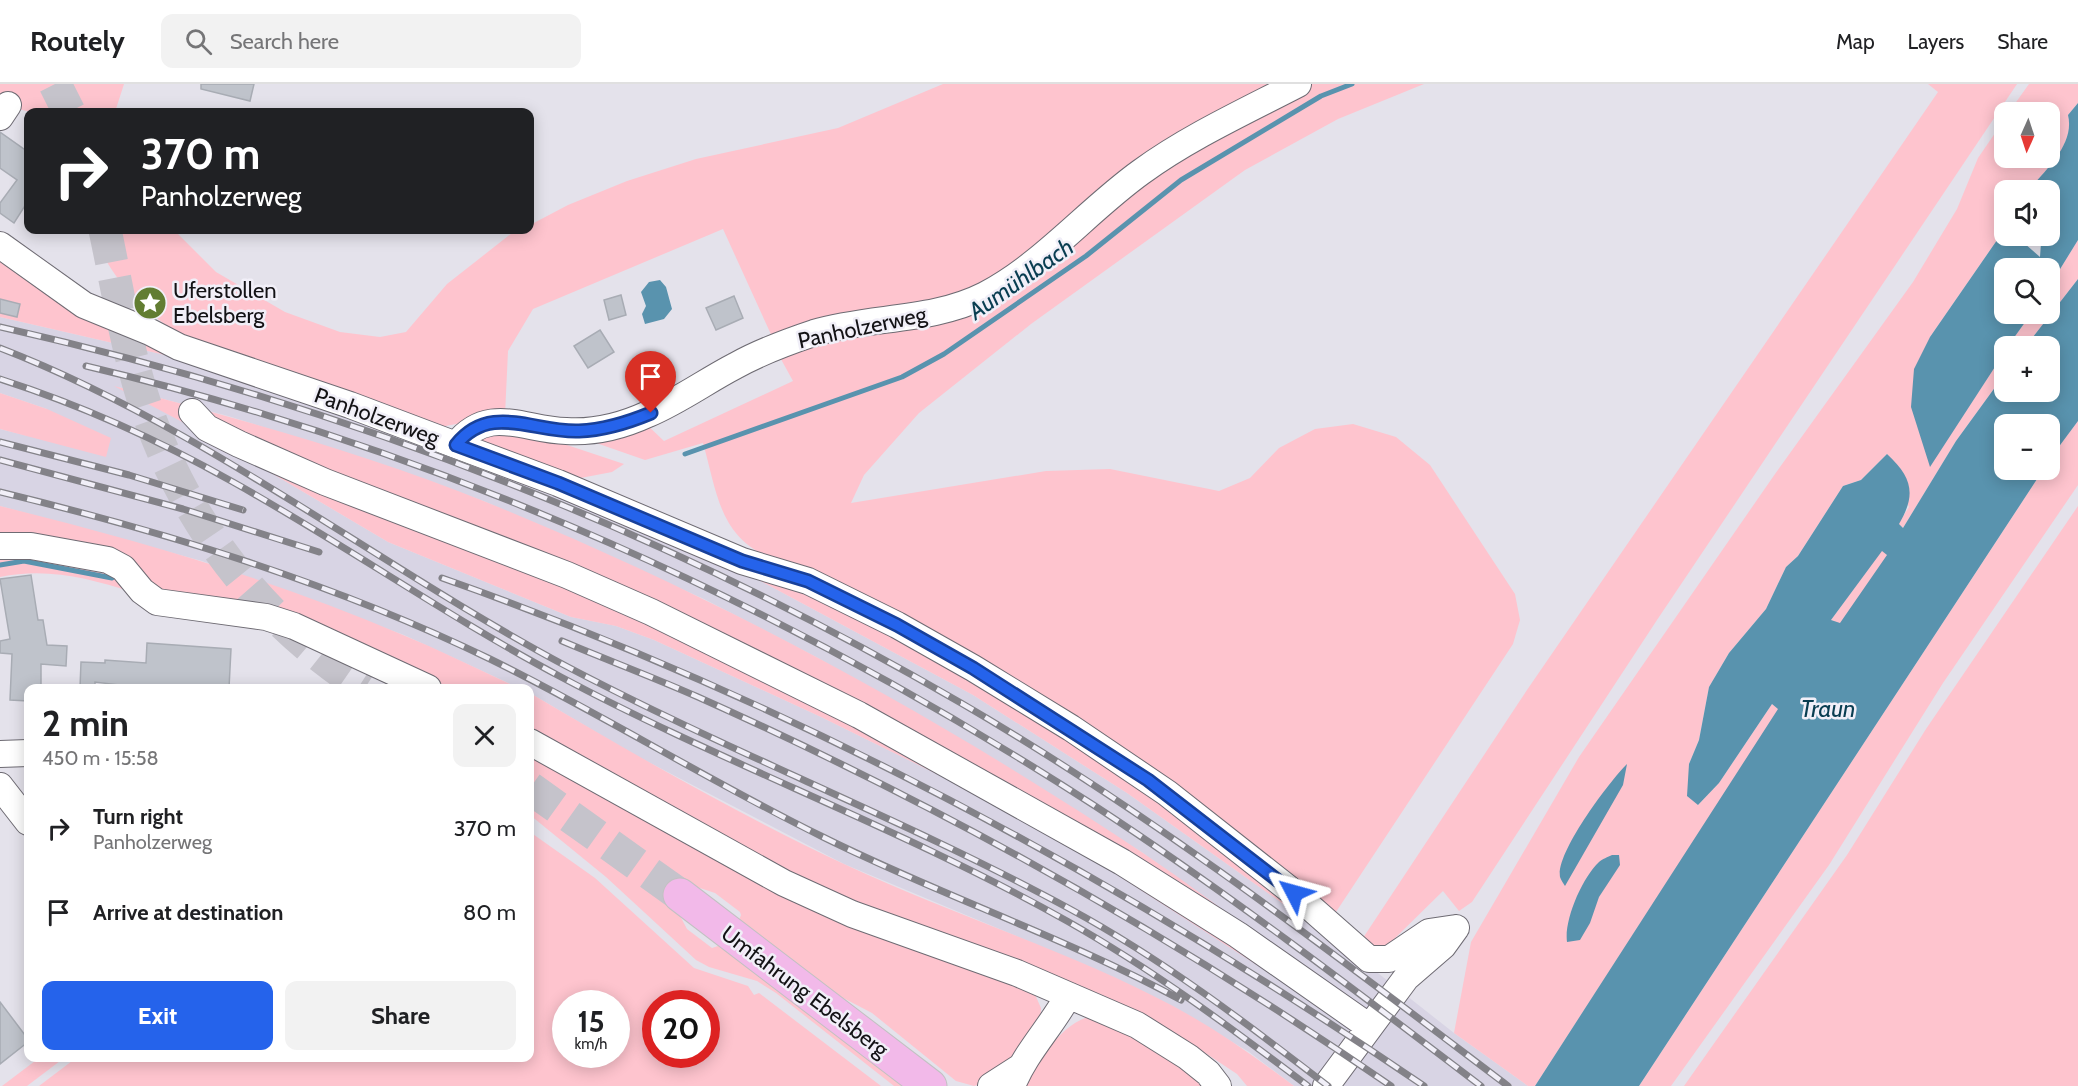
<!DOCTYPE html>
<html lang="en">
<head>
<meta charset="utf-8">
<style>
	body { margin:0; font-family:Cabin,sans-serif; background:#f2f2f2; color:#202124; height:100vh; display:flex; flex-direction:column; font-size:22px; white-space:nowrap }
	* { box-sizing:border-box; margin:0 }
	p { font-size:20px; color:#757577 }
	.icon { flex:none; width:33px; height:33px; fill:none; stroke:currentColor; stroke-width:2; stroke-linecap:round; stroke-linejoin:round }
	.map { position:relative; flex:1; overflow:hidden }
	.details { position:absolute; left:24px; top:600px; width:510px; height:378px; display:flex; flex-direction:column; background:#fff; border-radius:12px; box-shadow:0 3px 15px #0003 }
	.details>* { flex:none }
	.top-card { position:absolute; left:24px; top:24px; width:510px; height:126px; border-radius:12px; box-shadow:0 3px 15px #0003; background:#202124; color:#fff; overflow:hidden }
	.needle { width:39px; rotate:183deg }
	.controls { position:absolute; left:1994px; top:18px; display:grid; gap:12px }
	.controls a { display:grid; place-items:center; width:66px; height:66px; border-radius:12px; background:#fff; box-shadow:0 3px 15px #0003; font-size:30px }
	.speed { position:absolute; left:552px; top:906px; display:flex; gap:12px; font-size:30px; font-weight:700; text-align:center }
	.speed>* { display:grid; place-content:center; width:78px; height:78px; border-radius:50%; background:#fff; box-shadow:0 3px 15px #0003; line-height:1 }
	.speed small { font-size:15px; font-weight:400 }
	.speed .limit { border:9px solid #d22; background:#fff; color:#111 }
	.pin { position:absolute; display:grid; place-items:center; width:51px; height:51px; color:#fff; margin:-62px -26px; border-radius:50% 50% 50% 0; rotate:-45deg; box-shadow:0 0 6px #0007 }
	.pin .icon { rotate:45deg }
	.me { position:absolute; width:66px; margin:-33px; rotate:309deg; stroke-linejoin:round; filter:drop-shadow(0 0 4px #0008) }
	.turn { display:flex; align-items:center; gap:21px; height:126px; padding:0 18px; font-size:27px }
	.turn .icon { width:78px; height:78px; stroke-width:2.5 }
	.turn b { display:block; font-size:42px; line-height:51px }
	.round { display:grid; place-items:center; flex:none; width:63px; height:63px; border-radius:12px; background:#f2f2f2 }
	.overview { display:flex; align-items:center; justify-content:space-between; height:102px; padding:0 18px }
	h1 { font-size:36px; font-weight:700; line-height:45px }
	.cta { display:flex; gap:12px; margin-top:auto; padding:12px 18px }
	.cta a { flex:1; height:69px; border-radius:12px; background:#2563eb; color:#fff; font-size:24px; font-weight:700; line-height:69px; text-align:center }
	.cta a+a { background:#f2f2f2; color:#202124 }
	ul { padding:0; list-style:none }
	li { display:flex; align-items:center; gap:18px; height:84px; padding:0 18px }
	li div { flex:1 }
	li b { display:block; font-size:22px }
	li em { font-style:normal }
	header { display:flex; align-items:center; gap:36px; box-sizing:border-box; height:84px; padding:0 30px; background:#fff; border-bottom:2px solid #e0e0e0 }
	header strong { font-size:28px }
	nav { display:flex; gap:33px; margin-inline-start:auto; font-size:21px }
	.search { width:420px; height:54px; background:#f2f2f2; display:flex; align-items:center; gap:15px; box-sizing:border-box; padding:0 21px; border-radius:12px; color:#757577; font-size:22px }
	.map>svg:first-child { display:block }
	.built { fill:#d8d4e4; fill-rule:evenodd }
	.green { fill:#fec4ce; fill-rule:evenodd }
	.water { fill:#5993ae; fill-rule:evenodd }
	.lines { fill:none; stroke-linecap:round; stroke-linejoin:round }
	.stream { stroke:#5993ae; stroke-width:5 }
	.building { fill:#bfc3cb; stroke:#a8acb4; stroke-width:1.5 }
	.major-tunnel { stroke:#c5c3cb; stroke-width:33; stroke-dasharray:33 16; stroke-linecap:butt }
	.minor-casing { stroke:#6e6b73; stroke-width:28 }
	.major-casing { stroke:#c2c1c2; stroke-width:35 }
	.minor { stroke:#fff; stroke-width:26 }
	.major { stroke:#f2b9e9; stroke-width:33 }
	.rail-casing { stroke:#838288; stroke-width:7 }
	.rail { stroke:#f1eff8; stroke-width:4.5; stroke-dasharray:14; stroke-linecap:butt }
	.route-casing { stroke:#184099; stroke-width:15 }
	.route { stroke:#2563eb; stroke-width:10 }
	.labels { text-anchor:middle; stroke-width:5; stroke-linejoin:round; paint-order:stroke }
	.poi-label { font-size:22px; fill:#131215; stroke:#f1eff8; text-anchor:start }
	.street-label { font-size:22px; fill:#131215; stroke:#f1eff8 }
	.water-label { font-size:24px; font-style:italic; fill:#093d51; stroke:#f1eff8 }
</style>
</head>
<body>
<header>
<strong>Routely</strong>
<div class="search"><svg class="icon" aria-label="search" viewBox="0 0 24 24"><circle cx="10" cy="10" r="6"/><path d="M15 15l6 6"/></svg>Search here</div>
<nav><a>Map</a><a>Layers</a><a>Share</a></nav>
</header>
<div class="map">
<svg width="2078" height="1002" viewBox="0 0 2078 1002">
	<rect width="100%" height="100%" fill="#e4e2eb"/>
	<path class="built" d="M0 233 178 274 360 334 731 481 973 611 1127 709 1355 871 1454 949 1528 1002H1294L1249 968 1174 923 1090 883 844 780 633 670 530 609V604H519L404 551 202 477 0 422V345L28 352 47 325 0 309ZM118 303 228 332 396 385 486 418 704 515 818 574 1019 691 1143 769 1287 873 959 701 821 633 654 556 616 542 571 533 388 458 207 351Z"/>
	<path class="green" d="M0 0H124L115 28H30L0 20Z
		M943 0H1276L979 205 774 257 723 145 533 225 508 267 505 331 440 343 202 263C151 236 112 201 92 146H174L216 188 285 228 340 248 380 253 406 248 447 200 512 149 520 146H530V141L568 121 627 97 696 75 838 44Z
		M1310 0H1424L1338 35 1245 86 1031 240 919 329 864 391 851 419 1046 387 1110 385 1219 407 1250 394 1279 364 1315 345 1353 340 1396 353 1430 381 1515 510 1520 536 1513 560 1334 831 1290 791 771 474C719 453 717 408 703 359L645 376 579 353 644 338 664 357 793 297 777 268 936 236 1144 91Z
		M1928 0H2017L1657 536 1472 818 1459 827 1443 807 1388 861 1379 864 1361 857 1527 606 1938 8Z
		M2029 0H2078V19L2068 31C2075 60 2046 85 2029 106H2004V146L1930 253V382L2004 269V291L1956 357 1903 444 1898 440 1909 423 1887 370 1861 396 1843 402 1798 472 1786 483 1766 525 1729 569 1709 603 1699 656 1689 680 1698 721 1719 699 1772 620 1779 625 1535 1002H1528L1454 949 1471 858 1579 673 1775 390 1913 198 1957 125 1978 74 2004 36V74H2049V28H2009Z
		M2078 156V195L2026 262H2008L2031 230H2049V203Z
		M0 169 178 274 0 233Z
		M114 302C240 335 365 369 486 418 716 511 936 631 1143 769 1192 802 1239 838 1287 873L1274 892 1074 763 959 701 821 633 654 556 616 542 571 533 388 458 207 351Z
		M0 309 47 325 111 354 106 373 0 345Z
		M2078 337V401L1943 599 1829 781 1671 1002H1639L2043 386H2049V376Z
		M491 346 561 359 624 380 612 388 570 396 476 356Z
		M0 422C137 456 273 495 403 551 442 567 481 587 519 604H450L406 582 163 512 140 493 0 455Z
		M2078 422V1002H1684L1847 771 1926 645Z
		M1882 466 1888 471 1840 540 1831 536Z
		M0 470 109 485 132 508C89 494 46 483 0 493Z
		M731 481 824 510 1160 709 1355 871 1127 709 973 611Z
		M530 609C633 670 736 729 844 780 952 831 1068 866 1173 922 1216 945 1255 973 1294 1002H1247L1237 990 1172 947 1102 911 1007 874 856 820 778 783 530 645Z
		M530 667 1033 906 1041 924 1040 943 1031 955 989 997 974 1002 956 997 872 929 826 905 738 839 741 831 740 828 715 809 694 802 679 830 687 845 712 864 721 861 905 1002H894L776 909 757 897 709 883 696 876 606 793 530 731Z
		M530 748 595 794 694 884 748 902 754 911 759 909 881 1002H39L76 974H530ZM566 920H616V970H566ZM656 920H706V970H656Z
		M1092 932 1176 975 1205 1002H1025C1038 977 1062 938 1092 932Z
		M39 974H64L27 1002H2Z"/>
	<path class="water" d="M2078 19V156L2049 203V184H2004V230H2031L2008 262H2004V269L1930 383 1911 323 1914 285 1930 253 2004 146V152H2016L2040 173 2041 159 2036 152H2049V106H2029C2046 85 2075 60 2068 31Z
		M2078 195V337L2049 376V340H2004V386H2043L1639 1002H1535L1778 625 1772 620 1719 699 1698 721 1687 712 1689 680 1699 656 1709 603 1729 569 1766 525 1786 483 1798 472 1843 402 1861 396 1887 370C1913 394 1916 411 1899 440L1903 444 1956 357 2004 291V308H2049V262H2026ZM1882 467 1887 471 1840 539 1831 536Z
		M660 196 666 203 672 225 664 235 645 240 642 230 646 222 641 208 649 198Z
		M1627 680 1623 701 1565 802C1563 799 1561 796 1560 793 1556 768 1609 698 1627 680Z
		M1612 771H1619L1620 781 1599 813 1590 839 1580 856 1567 858C1564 836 1582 794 1599 778 1602 775 1608 773 1612 771Z"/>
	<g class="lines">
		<path class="stream" d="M685 370 902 293 944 270 1086 172 1181 96 1321 12 1352 0
			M0 481 24 477 112 494"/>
	</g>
	<path class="building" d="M201 0H254L250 17 201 5Z
		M0 48 28 68V117L14 139 0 129V119L17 96 0 84Z
		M621 211 626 231 609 236 604 216Z
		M734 212 743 234 716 246 706 224Z
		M0 215 20 220 17 233 0 229Z
		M600 246 614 268 588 284 574 262Z
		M31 491 38 536H43L47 561 67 562 66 582 41 580V604H28V617L10 616 12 570 0 569V557L10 555 0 495Z
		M147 559 231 565 229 604H144L95 598V604H80L81 578 105 579V576L146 579Z
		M0 918 28 955V958L0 980Z"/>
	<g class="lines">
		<path class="major-tunnel" d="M55 0 69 28
			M105 146C116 197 124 250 139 301 175 425 256 535 365 604
			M530 704 680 811"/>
		<g class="minor-casing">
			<path id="minor" d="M0 33 8 21
				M0 161 84 221 150 248 179 263 350 321 456 361C488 320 524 346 566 347 595 349 622 342 648 330 679 317 706 297 735 282 760 268 787 258 814 249 870 232 932 238 985 211 1044 180 1088 126 1141 88 1189 53 1246 27 1298 0
				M192 328 207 344 239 360 325 398 567 491 651 528 859 631 1122 778 1238 851 1368 942
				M456 361 558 399 742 477 808 497 897 541 973 584 1071 644 1167 709 1294 809 1369 875H1389L1429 848 1456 844
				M0 462H31L108 476 123 484 142 507 157 518 266 533 294 542 428 604
				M530 658 784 799 852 830 1017 889 1137 941 1188 973 1208 989 1218 1002
				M0 670 28 669
				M0 702 28 738
				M991 1002 1019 984
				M1012 1002C1025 969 1051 943 1068 912
				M1326 1002 1406 894 1443 862 1456 844"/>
		</g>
		<g class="major-casing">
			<path id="major" d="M680 811 930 1002"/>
		</g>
		<use href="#minor" class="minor"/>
		<use href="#major" class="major"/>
		<g class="rail-casing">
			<path id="rail" d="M0 243C338 319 661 444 961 619 1154 731 1331 868 1508 1002
				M0 264C204 343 375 480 566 582 731 669 906 736 1070 825 1162 875 1245 938 1328 1002
				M86 282C445 367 786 522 1095 722 1228 809 1355 906 1481 1002
				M0 295C81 321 159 356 233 398 344 460 448 533 561 593 726 681 904 745 1067 837 1152 885 1230 943 1308 1002
				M0 358 129 391 243 426
				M0 376 183 425 319 468
				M0 408C169 449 333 499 490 575 602 630 709 697 821 752 939 811 1065 853 1181 916
				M442 494C792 617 1119 794 1424 1002
				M562 557C607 576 653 593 698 613 940 721 1173 852 1391 1002"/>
		</g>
		<use href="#rail" class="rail"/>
	</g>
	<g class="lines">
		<g class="route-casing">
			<path id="route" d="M651 329C627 339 605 346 579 347 534 349 490 318 456 361L558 399 742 477 808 497 897 541 973 584 1148 696 1294 809"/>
		</g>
		<use href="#route" class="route"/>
	</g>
	<defs>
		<g id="sight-disc" transform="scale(1.725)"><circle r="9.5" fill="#627d32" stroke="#f1eff8"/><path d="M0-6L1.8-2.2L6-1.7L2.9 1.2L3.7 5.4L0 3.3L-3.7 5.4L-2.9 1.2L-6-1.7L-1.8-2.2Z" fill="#fff"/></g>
	</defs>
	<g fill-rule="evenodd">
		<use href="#sight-disc" x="150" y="219"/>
	</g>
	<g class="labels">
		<g class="poi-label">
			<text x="173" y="214">Uferstollen<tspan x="173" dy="25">Ebelsberg</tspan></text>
		</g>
		<g class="street-label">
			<text transform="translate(862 243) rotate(-12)" y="8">Panholzerweg</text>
			<text transform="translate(377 332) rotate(20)" y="8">Panholzerweg</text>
			<text transform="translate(805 907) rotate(37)" y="8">Umfahrung Ebelsberg</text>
		</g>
		<g class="water-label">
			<text transform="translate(1021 195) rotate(-35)" y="8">Aumühlbach</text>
			<text x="1828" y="633">Traun</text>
		</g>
	</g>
</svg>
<div class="controls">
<a><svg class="needle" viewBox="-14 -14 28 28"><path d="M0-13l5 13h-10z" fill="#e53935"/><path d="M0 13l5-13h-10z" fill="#757577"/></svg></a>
<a><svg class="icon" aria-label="sound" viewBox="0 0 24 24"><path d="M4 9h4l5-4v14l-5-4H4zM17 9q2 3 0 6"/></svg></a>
<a><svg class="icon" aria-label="search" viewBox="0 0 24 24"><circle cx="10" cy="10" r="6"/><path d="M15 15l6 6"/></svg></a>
<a>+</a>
<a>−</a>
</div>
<div class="speed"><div>15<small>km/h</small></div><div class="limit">20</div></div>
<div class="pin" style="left:651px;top:329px;background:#d93025"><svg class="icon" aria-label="arrive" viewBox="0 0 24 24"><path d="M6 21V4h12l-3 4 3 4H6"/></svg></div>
<svg class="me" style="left:1294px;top:809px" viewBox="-20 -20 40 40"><path d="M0-17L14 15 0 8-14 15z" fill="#2563eb" stroke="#fff" stroke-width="4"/></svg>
<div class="top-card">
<div class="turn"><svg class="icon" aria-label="right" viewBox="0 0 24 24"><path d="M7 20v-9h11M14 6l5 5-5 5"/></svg><div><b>370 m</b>Panholzerweg</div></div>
</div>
<section class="details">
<div class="overview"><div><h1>2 min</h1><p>450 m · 15:58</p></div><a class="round"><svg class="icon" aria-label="close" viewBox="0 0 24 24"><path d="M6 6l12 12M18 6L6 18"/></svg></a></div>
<ul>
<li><svg class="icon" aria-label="right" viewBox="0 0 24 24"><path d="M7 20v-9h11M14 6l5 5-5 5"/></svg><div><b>Turn right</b><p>Panholzerweg</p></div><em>370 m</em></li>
<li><svg class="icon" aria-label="arrive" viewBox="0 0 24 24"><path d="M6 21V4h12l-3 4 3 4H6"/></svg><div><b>Arrive at destination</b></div><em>80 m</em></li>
</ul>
<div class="cta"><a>Exit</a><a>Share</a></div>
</section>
</div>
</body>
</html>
